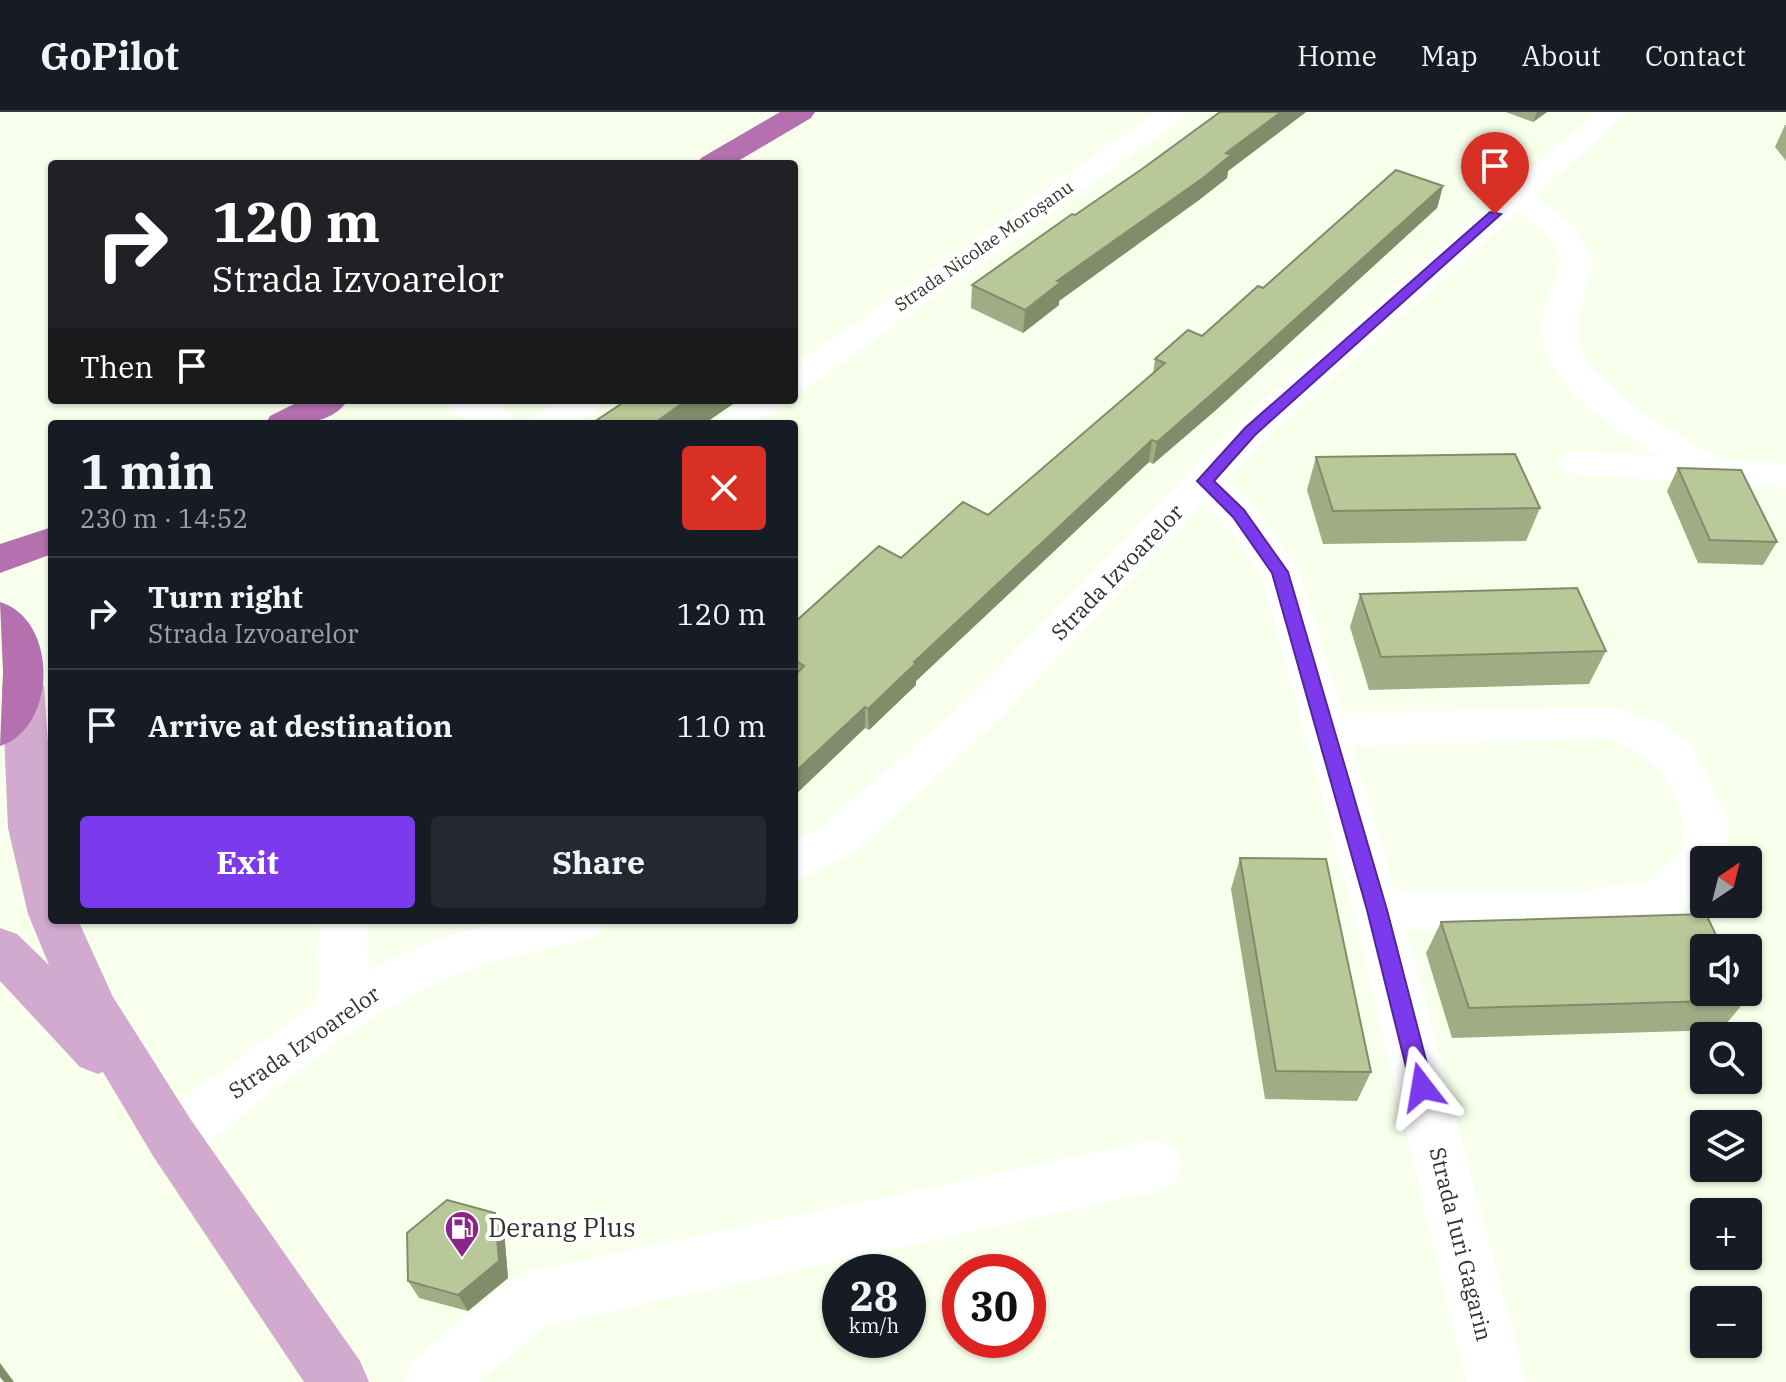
<!DOCTYPE html>
<html lang="en">
<head>
<meta charset="utf-8">
<style>
	body { margin:0; font-family:"IBM Plex Serif",serif; background:#242831; color:#f1f3f6; height:100vh; display:flex; flex-direction:column; font-size:30px; white-space:nowrap }
	* { box-sizing:border-box; margin:0 }
	p { font-size:26px; color:#9ea1a6 }
	.icon { flex:none; width:44px; height:44px; fill:none; stroke:currentColor; stroke-width:2; stroke-linecap:round; stroke-linejoin:round }
	.map { position:relative; flex:1; overflow:hidden }
	.details { position:absolute; left:48px; top:308px; width:750px; height:504px; display:flex; flex-direction:column; background:#171b24; border-radius:8px; box-shadow:0 2px 6px #0004 }
	.details>* { flex:none }
	.banner { position:absolute; left:48px; top:48px; width:750px; height:244px; border-radius:8px; box-shadow:0 2px 6px #0004; background:#202124; color:#fff; overflow:hidden }
	.needle { width:52px; rotate:35deg }
	.tools { position:absolute; left:1690px; top:734px; display:grid; gap:16px }
	.tools a { display:grid; place-items:center; width:72px; height:72px; border-radius:8px; background:#171b24; box-shadow:0 2px 6px #0004; font-size:40px }
	.speed { position:absolute; left:822px; top:1142px; display:flex; gap:16px; font-size:40px; font-weight:700; text-align:center }
	.speed>* { display:grid; place-content:center; width:104px; height:104px; border-radius:50%; background:#171b24; box-shadow:0 2px 6px #0004; line-height:1 }
	.speed small { font-size:20px; font-weight:400 }
	.speed .limit { border:12px solid #d22; background:#fff; color:#111 }
	.pin { position:absolute; display:grid; place-items:center; width:68px; height:68px; color:#fff; margin:-82px -34px; border-radius:50% 50% 50% 0; rotate:-45deg; box-shadow:0 0 8px #0007 }
	.pin .icon { rotate:45deg }
	.me { position:absolute; width:88px; margin:-44px; rotate:346deg; stroke-linejoin:round; filter:drop-shadow(0 0 6px #0008) }
	.turn { display:flex; align-items:center; gap:28px; height:168px; padding:0 32px; font-size:36px }
	.turn .icon { width:104px; height:104px; stroke-width:2.5 }
	.turn b { display:block; font-size:56px; line-height:68px }
	.then { display:flex; align-items:center; height:76px; padding:0 32px; background:#0003; gap:16px; font-size:30px }
	.round { display:grid; place-items:center; flex:none; width:84px; height:84px; border-radius:8px; background:#242831 }
	.head { display:flex; align-items:center; justify-content:space-between; height:136px; padding:0 32px }
	h1 { font-size:48px; font-weight:700; line-height:60px }
	.cta { display:flex; gap:16px; margin-top:auto; padding:16px 32px }
	.cta a { flex:1; height:92px; border-radius:8px; background:#7c3aed; color:#fff; font-size:32px; font-weight:700; line-height:92px; text-align:center }
	.cta a+a { background:#242831; color:#f1f3f6 }
	ul { padding:0; list-style:none }
	li { display:flex; align-items:center; gap:24px; height:112px; padding:0 32px; border-top:2px solid #363941 }
	li div { flex:1 }
	li b { display:block; font-size:30px }
	li em { font-style:normal }
	header { display:flex; align-items:center; gap:48px; box-sizing:border-box; height:112px; padding:0 40px; background:#171b24; border-bottom:2px solid #363941 }
	header strong { font-size:38px }
	nav { display:flex; gap:44px; margin-inline-start:auto; font-size:28px }
	.map>svg:first-child { display:block }
	.lines { fill:none; stroke-linecap:round; stroke-linejoin:round }
	.minor { fill:#fff; fill-rule:evenodd }
	.major { fill:#d2a9cf; fill-rule:evenodd }
	.highway { fill:#b470af; fill-rule:evenodd }
	.wall { fill:#9fac84 }
	.shaded-wall { fill:#828c6b }
	.building { fill:#b9c899; stroke:#828c6b; stroke-width:2 }
	.route { fill:#7c3aed; stroke:#51269a; stroke-width:2 }
	.labels { text-anchor:middle; stroke-width:8; stroke-linejoin:round; paint-order:stroke }
	.far-street-label { font-size:18px; fill:#30332b; stroke:#fff }
	.street-label { font-size:22px; fill:#30332b; stroke:#fff }
	.near-poi-label { font-size:26px; fill:#30332b; stroke:#fff; text-anchor:start }
</style>
</head>
<body>
<header>
<strong>GoPilot</strong>
<nav><a>Home</a><a>Map</a><a>About</a><a>Contact</a></nav>
</header>
<div class="map">
<svg width="1786" height="1270" viewBox="0 0 1786 1270">
	<rect width="100%" height="100%" fill="#f8ffeb"/>
	<g class="lines">
		<path class="minor" d="M1155 0H1188L1184 6 806 277 794 280V253Z
			M1596 0H1627L1536 84 1573 113 1593 149 1576 214 1582 243 1592 257 1631 293 1719 347 1786 351V375L1577 363 1564 359 1558 351 1564 343 1577 339 1659 344C1619 319 1538 270 1542 215 1544 192 1554 170 1561 149L1549 125 1518 100 1263 328 1226 368 1252 392 1300 460 1342 601 1611 595 1660 611 1690 630 1727 703V747L1704 748V777L1680 801 1663 807 1584 818H1406L1526 1270H1466L1353 798 1261 462 1224 410 1204 390 999 608 856 739 794 770V729L824 713 969 586 1237 312ZM1609 627C1647 641 1670 662 1681 702 1684 713 1681 728 1681 740L1650 769 1584 778H1395L1352 634Z
			M441 288C470 288 503 285 521 312 492 312 459 315 441 288Z
			M563 288H606C587 316 557 312 527 312L532 304Z
			M743 288H785C767 314 743 312 715 312L720 304Z
			M319 808H367L368 858 428 830 506 808H607L600 822C552 839 499 845 453 864 356 905 274 981 191 1044L172 1051 153 1044 145 1026 153 1008 318 889Z
			M1155 1028 1174 1036 1182 1054 1174 1072 1155 1080 545 1214 479 1270H403L412 1249 511 1168 531 1159Z"/>
		<path class="major" d="M23 558 38 563 44 574 52 687V808H78L113 885 191 1008 360 1249 369 1270H304L153 1044 103 960 98 962 80 955 0 869V816L17 822 49 853 28 802 8 716 2 574 8 563Z"/>
		<path class="highway" d="M780 0H815L811 6 733 52H697L701 46Z
			M302 288H348C330 315 294 312 265 312L270 304Z
			M52 415V442L0 461V432Z
			M0 490C59 508 57 616 0 634L3 560Z"/>
	</g>
	<path class="wall" d="M1220 0H1306L1228 59 1227 66 1199 88 1059 189V193L1023 221 971 196 972 173 1142 57Z
		M1506 0H1547L1533 10Z
		M1785 13H1786V49L1775 35Z
		M1443 74 1437 96 1216 298 1153 352 1149 350 916 569V573L869 618 865 616 794 684V511L901 446 988 403 1153 262 1155 247 1202 224 1263 176Z
		M1316 345 1540 396 1526 429 1323 432 1307 378Z
		M1678 356 1777 430 1763 453 1698 451 1667 379Z
		M1360 482 1606 539 1589 572 1369 578 1350 515Z
		M1240 746 1371 960 1357 989 1265 987 1231 777Z
		M1441 810 1746 888 1721 918 1452 926 1426 841Z
		M504 1119 508 1166 468 1199 419 1186 408 1169Z"/>
	<path class="shaded-wall" d="M1281 0H1306L1228 59 1227 66 1199 88 1059 189V193L1023 221 1025 198 1057 169Z
		M1537 0H1547L1533 10Z
		M1443 74 1437 96 1216 298 1153 352 1157 330Z
		M687 288H735L736 290 704 312H653Z
		M1152 328 1149 350 916 569V573L869 618 868 597 914 550Z
		M865 595V616L794 684V661Z
		M495 1101 504 1119 508 1166 468 1199 458 1183Z
		M0 1251 14 1270H4L0 1265Z"/>
	<path class="building" d="M1220 0H1281L1226 41 1231 43 1203 66 1057 169 1061 170 1025 198 972 173 1072 102 1075 103 1142 57Z
		M1396 58 1443 74 1220 275 1157 330 1152 328 914 550 916 551 868 597 865 595 794 661V564L804 554 794 548V511L879 434 901 446 963 390 988 403 1165 251 1155 247 1188 218 1202 224 1258 174 1263 176Z
		M627 288H687L653 312H591Z
		M1515 342 1540 396 1333 399 1316 345Z
		M1678 356 1741 358 1777 430 1710 428Z
		M1577 476 1606 539 1381 545 1360 482Z
		M1240 746 1326 747 1371 960 1276 959Z
		M1706 802 1722 836H1704V880H1742L1746 888 1469 896 1441 810Z
		M447 1088 495 1101 499 1149 458 1183 408 1169 407 1121Z"/>
	<path class="route" d="M1490 100 1501 102 1255 323 1214 369 1244 398 1288 460 1387 798 1433 975 1430 982 1422 985 1414 982 1411 975 1367 798 1272 461 1233 405 1197 369 1245 316Z"/>
	<defs>
		<g id="fuel-pin" transform="scale(1.8)"><path d="M0 17L-7.5 6A9.5 9.5 0 1 1 7.5 6Z" fill="#8d2489" stroke="#fff"/><path d="M-5.5-6h7V0h2V4h1.3V-2.5L3-4.5l.8-.8L6-3V5H2.5V1h-1V6h-7ZM-4.2-4.7v3.2H.2V-4.7Z" fill="#fff"/></g>
	</defs>
	<g fill-rule="evenodd">
		<use href="#fuel-pin" x="462" y="1116"/>
	</g>
	<g class="labels">
		<g class="far-street-label">
			<text transform="translate(984 134) rotate(-35)" y="6">Strada Nicolae Moroșanu</text>
		</g>
		<g class="street-label">
			<text transform="translate(1117 460) rotate(-46)" y="8">Strada Izvoarelor</text>
			<text transform="translate(304 930) rotate(-35)" y="8">Strada Izvoarelor</text>
			<text transform="translate(1461 1132) rotate(76)" y="8">Strada Iuri Gagarin</text>
		</g>
		<g class="near-poi-label">
			<text x="488" y="1125">Derang Plus</text>
		</g>
	</g>
</svg>
<div class="tools">
<a><svg class="needle" viewBox="-14 -14 28 28"><path d="M0-13l5 13h-10z" fill="#e53935"/><path d="M0 13l5-13h-10z" fill="#9ea1a6"/></svg></a>
<a><svg class="icon" aria-label="sound" viewBox="0 0 24 24"><path d="M4 9h4l5-4v14l-5-4H4zM17 9q2 3 0 6"/></svg></a>
<a><svg class="icon" aria-label="search" viewBox="0 0 24 24"><circle cx="10" cy="10" r="6"/><path d="M15 15l6 6"/></svg></a>
<a><svg class="icon" aria-label="layers" viewBox="0 0 24 24"><path d="M12 4l9 5-9 5-9-5zM3 14l9 5 9-5"/></svg></a>
<a>+</a>
<a>−</a>
</div>
<div class="speed"><div>28<small>km/h</small></div><div class="limit">30</div></div>
<div class="pin" style="left:1495px;top:102px;background:#d93025"><svg class="icon" aria-label="arrive" viewBox="0 0 24 24"><path d="M6 21V4h12l-3 4 3 4H6"/></svg></div>
<svg class="me" style="left:1422px;top:975px" viewBox="-20 -20 40 40"><path d="M0-17L14 15 0 8-14 15z" fill="#7c3aed" stroke="#fff" stroke-width="4"/></svg>
<div class="banner">
<div class="turn"><svg class="icon" aria-label="right" viewBox="0 0 24 24"><path d="M7 20v-9h11M14 6l5 5-5 5"/></svg><div><b>120 m</b>Strada Izvoarelor</div></div>
<div class="then">Then<svg class="icon" aria-label="arrive" viewBox="0 0 24 24"><path d="M6 21V4h12l-3 4 3 4H6"/></svg></div>
</div>
<section class="details">
<div class="head"><div><h1>1 min</h1><p>230 m · 14:52</p></div><a class="round" style="background:#d93025;color:#fff"><svg class="icon" aria-label="close" viewBox="0 0 24 24"><path d="M6 6l12 12M18 6L6 18"/></svg></a></div>
<ul>
<li><svg class="icon" aria-label="right" viewBox="0 0 24 24"><path d="M7 20v-9h11M14 6l5 5-5 5"/></svg><div><b>Turn right</b><p>Strada Izvoarelor</p></div><em>120 m</em></li>
<li><svg class="icon" aria-label="arrive" viewBox="0 0 24 24"><path d="M6 21V4h12l-3 4 3 4H6"/></svg><div><b>Arrive at destination</b></div><em>110 m</em></li>
</ul>
<div class="cta"><a>Exit</a><a>Share</a></div>
</section>
</div>
</body>
</html>
